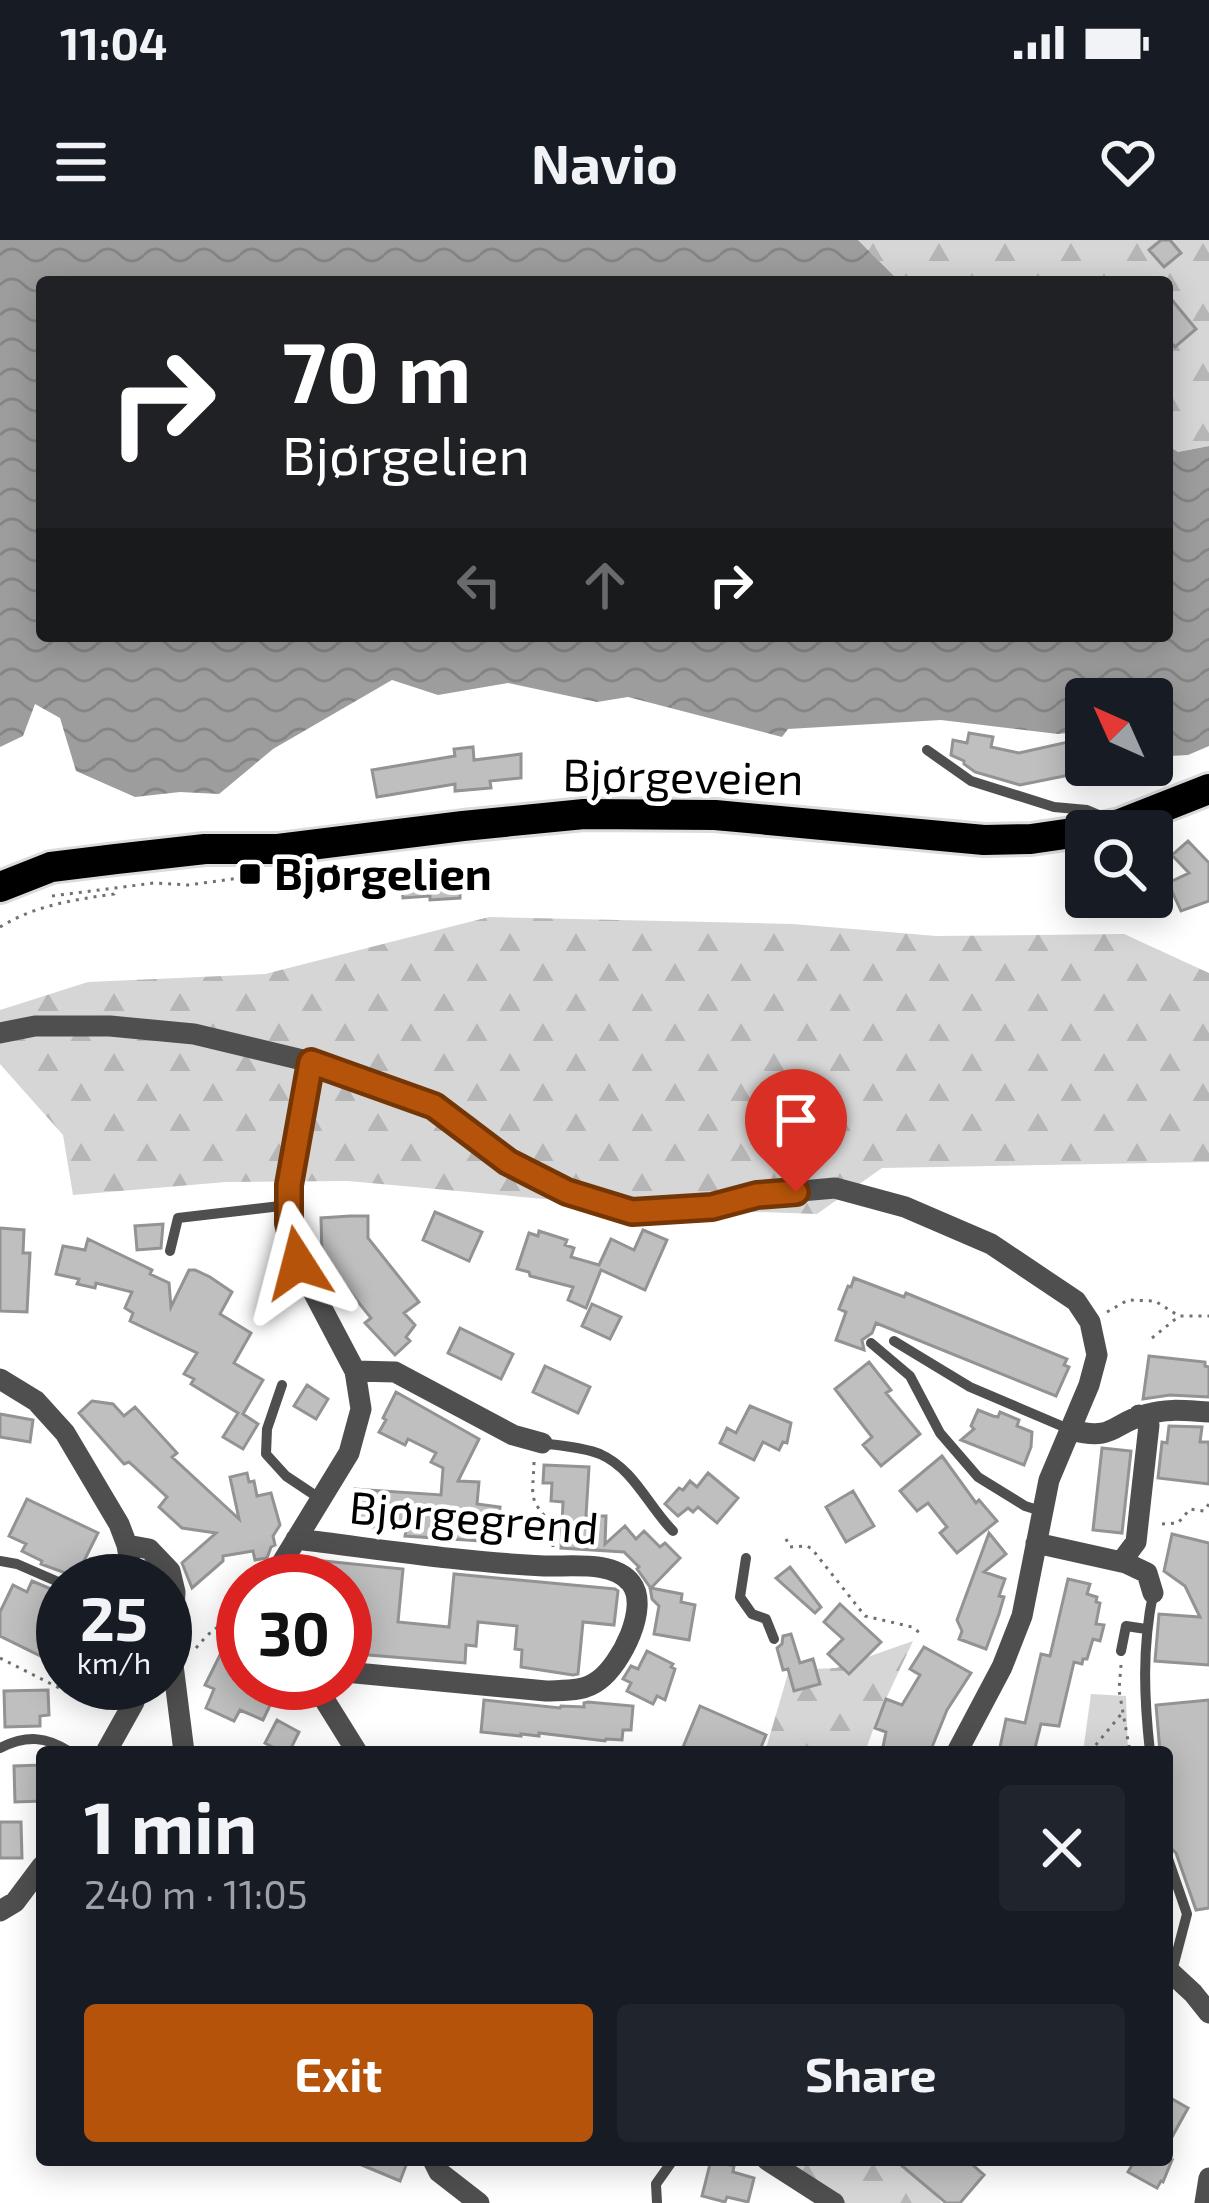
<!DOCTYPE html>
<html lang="en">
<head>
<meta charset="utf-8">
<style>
	body { margin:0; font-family:"Exo 2",sans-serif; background:#20242c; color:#f1f3f6; height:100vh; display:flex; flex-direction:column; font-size:45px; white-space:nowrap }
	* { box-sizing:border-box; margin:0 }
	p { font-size:39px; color:#9ea1a6 }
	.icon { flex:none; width:66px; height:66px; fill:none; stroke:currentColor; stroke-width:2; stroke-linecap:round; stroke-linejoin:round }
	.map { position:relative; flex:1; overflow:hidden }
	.panel { position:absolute; left:36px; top:1506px; width:1137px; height:420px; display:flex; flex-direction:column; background:#171b24; border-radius:12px; box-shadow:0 6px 30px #0003 }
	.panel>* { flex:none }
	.top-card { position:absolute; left:36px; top:36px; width:1137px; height:366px; border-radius:12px; box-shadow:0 6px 30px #0003; background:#202124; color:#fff; overflow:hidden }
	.needle { width:78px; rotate:315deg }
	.fabs { position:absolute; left:1065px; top:438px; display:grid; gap:24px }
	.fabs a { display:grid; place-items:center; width:108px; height:108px; border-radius:12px; background:#171b24; box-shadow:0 6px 30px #0003; font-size:60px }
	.speed { position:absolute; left:36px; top:1314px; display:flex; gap:24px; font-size:60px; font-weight:700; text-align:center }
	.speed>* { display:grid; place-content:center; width:156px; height:156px; border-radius:50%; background:#171b24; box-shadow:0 6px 30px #0003; line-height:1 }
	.speed small { font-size:30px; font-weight:400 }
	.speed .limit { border:18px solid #d22; background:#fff; color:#111 }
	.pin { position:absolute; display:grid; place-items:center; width:102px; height:102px; color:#fff; margin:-123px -51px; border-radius:50% 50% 50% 0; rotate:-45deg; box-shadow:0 0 12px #0007 }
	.pin .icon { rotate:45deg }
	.me { position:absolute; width:132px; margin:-66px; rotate:351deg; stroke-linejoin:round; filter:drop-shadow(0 0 9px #0008) }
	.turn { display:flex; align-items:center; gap:42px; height:252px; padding:0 48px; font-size:54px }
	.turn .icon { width:156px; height:156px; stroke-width:2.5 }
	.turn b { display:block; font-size:84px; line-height:102px }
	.lanes { display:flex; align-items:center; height:114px; padding:0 48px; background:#0003; justify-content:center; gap:60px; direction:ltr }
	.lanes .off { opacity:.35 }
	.round { display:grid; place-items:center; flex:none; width:126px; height:126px; border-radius:12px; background:#20242c }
	.head { display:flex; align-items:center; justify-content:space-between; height:204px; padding:0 48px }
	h1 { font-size:72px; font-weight:700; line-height:90px }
	.primary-button { display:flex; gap:24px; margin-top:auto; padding:24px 48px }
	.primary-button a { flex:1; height:138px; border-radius:12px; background:#b45309; color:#fff; font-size:48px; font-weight:700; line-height:138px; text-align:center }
	.primary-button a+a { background:#20242c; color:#f1f3f6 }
	.status { display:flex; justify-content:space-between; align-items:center; height:84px; padding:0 60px; background:#171b24; direction:ltr }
	.status svg { height:33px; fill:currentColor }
	header { display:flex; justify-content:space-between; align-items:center; height:156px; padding:0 48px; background:#171b24; font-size:54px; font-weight:700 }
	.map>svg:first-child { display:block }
	.forest { fill:url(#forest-firs) }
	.garden { fill:#d6d6d6 }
	.water { fill:url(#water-waves) }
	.building { fill:#bfbfbf; stroke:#939393; stroke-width:3 }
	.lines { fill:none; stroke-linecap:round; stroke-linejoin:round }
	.primary-casing { stroke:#dbdbdb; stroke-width:36 }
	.path { stroke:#717171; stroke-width:3; stroke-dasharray:3 6; stroke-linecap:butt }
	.lane { stroke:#4f4f4f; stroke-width:10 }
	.street { stroke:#4f4f4f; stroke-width:21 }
	.primary { stroke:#000; stroke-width:30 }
	.route-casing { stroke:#753606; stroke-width:30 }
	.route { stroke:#b45309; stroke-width:21 }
	.poi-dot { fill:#000; stroke:#fff; stroke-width:4.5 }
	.labels { text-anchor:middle; stroke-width:9; stroke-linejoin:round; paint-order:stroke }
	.street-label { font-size:45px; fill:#000; stroke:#fff }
	.poi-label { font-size:45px; font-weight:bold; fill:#000; stroke:#fff; text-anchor:start }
</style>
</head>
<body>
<div class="status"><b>11:04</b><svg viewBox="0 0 49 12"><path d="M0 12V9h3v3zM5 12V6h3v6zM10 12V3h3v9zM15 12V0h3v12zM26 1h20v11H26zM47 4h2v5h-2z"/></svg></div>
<header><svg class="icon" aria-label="menu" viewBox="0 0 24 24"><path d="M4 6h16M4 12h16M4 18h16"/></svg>Navio<svg class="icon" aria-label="heart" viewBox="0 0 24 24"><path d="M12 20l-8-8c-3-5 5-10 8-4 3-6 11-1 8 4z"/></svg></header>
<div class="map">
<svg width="1209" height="1963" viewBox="0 0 1209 1963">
	<defs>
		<pattern id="forest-firs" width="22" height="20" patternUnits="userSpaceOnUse" patternTransform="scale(3)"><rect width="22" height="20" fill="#d6d6d6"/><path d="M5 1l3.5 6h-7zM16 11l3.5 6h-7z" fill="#b6b6b6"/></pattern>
		<pattern id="water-waves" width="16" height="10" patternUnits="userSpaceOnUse" patternTransform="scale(3)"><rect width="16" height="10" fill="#9d9d9d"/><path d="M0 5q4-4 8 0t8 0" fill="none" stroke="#858585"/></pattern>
	</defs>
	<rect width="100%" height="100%" fill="#fff"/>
	<path class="forest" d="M858 0H1209V206L1178 212 1167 205V42H900Z
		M489 677 793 684 936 696 1124 694 1209 733V922L882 928 817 974 643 968 348 941 226 942 73 955 63 895 0 824V770L88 742 265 734Z
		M913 1401 878 1476 865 1512H765L789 1430 836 1428Z
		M776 1920H905L942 1963H820Z"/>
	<path class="garden" d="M1091 1454 1126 1456 1128 1512H1083Z"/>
	<path class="water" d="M0 0H858L900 42H42V396H1167V205L1178 212 1209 206V506L1188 515 1152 517V459H1086V491L1058 494 941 480 788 489 782 497 628 457 597 462 508 443 438 455 392 440 273 509 219 554 180 552 135 557 76 531 60 478 35 464 23 496 0 507Z"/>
	<path class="building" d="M1161 0H1170L1181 13 1164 27 1149 10Z
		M1167 54 1196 89 1175 107 1167 98Z
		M969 493 993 497 991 507 1019 513 1068 502 1074 534 1020 545 975 532 964 524V521L951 515 953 500 967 503Z
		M473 507 474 520 521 514V538L490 541 491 548 455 551V544L377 557 372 530 455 516 454 509Z
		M1188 601 1209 623V661L1181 671 1168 643 1189 633 1172 615Z
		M459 630 471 631 472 649 460 650V658L430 660V656L403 658 401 639 429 637V631Z
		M435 972 482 992 469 1021 423 1000Z
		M350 976H368V998L419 1062 404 1073 415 1085 406 1097 410 1101 395 1115 365 1083 371 1078 336 1034 332 1036 322 1018 321 978Z
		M163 984 161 1008 137 1010 135 986Z
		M0 988 24 990 23 1013H30L27 1072 0 1071Z
		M643 990 667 1000 645 1050 601 1030 586 1068 568 1060 573 1047 530 1036 529 1032 517 1029 529 993 538 996 539 991 567 1000 565 1005 574 1008 571 1017 599 1025 611 999 634 1010Z
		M88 999 152 1030 150 1034 169 1043 171 1067 189 1030H195L210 1037 232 1052 220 1074 251 1093 234 1123 263 1140 243 1174 258 1184 243 1209 223 1197 238 1173 191 1144 194 1139 184 1134 197 1113 130 1081 133 1073 125 1068 132 1052 96 1043 95 1048 77 1044 79 1039 56 1034 63 1006 85 1010Z
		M854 1038 904 1057 906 1053 1067 1119 1064 1125 1069 1127 1056 1156 876 1083 872 1093 862 1100 864 1110 836 1100 846 1072 839 1069 848 1046 851 1047Z
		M592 1064 621 1077 610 1099 582 1086Z
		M460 1088 513 1114 501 1139 448 1113Z
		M1149 1116 1205 1122V1126L1209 1127V1157L1170 1155 1143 1159Z
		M869 1122 891 1150 886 1153 920 1194 881 1226 863 1205 872 1197 835 1149Z
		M545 1126 590 1147 578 1173 533 1152Z
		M307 1145 328 1159 316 1179 294 1166Z
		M396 1152 479 1199 458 1241 479 1242 477 1264 500 1267 496 1302 405 1296 406 1290 352 1285 355 1249 441 1255 443 1228 431 1222 436 1213 408 1199 405 1205 379 1192 386 1180 383 1178Z
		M92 1161 113 1164 124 1176 135 1167 177 1213 172 1217 239 1279 230 1237 247 1233 249 1242 254 1241 257 1256 271 1253 280 1285 273 1296 275 1305 271 1307 267 1318 255 1320 253 1311 223 1316V1321L192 1348 182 1323 216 1293 182 1288 159 1267 167 1257 129 1222 124 1224 79 1173Z
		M750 1166 791 1183 787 1203 783 1202 779 1210 763 1202 754 1220 720 1203 727 1188 736 1193Z
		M978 1170 993 1176 998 1177 1000 1172 1019 1180 1017 1186 1032 1192 1031 1207 1024 1225 961 1200 974 1189 971 1186Z
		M0 1174 33 1180 30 1202 0 1197Z
		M1169 1186 1202 1187 1200 1202H1208L1209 1206V1244L1158 1238 1162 1202 1167 1203Z
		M1102 1208 1131 1211 1122 1293 1093 1290Z
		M942 1216 976 1263 979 1260 997 1281 957 1313 940 1293 947 1287 928 1263 917 1271 900 1251Z
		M544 1225 589 1227 586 1276H606L605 1304 625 1286 636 1299 644 1291 660 1307 665 1303 680 1318 651 1348 682 1354 681 1362 695 1365 689 1400 654 1394 659 1366 652 1359 650 1347 637 1329 639 1327 624 1312 561 1308 563 1262 551 1261 552 1243H543Z
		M708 1233 738 1258 717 1283 698 1267 693 1272 688 1268 678 1276 665 1264 679 1248 683 1250 690 1241 697 1247Z
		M853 1251 874 1286 846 1302 826 1267Z
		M27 1259 98 1293 76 1337 41 1324 42 1321 22 1311 26 1304 9 1296Z
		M989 1293 1006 1314 984 1332 1005 1339 999 1356 1004 1357 999 1374 986 1409 959 1399 962 1391 957 1380Z
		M1172 1294 1209 1303V1425L1155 1421 1159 1374 1200 1377 1185 1346 1164 1331Z
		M314 1320 403 1329 398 1382 449 1387 454 1334 615 1349 618 1351 614 1385 583 1382 578 1434 573 1435 521 1427 522 1410 515 1409 517 1386 478 1382 476 1406 466 1405 465 1423 345 1413V1341H311Z
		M790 1327 821 1367 815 1373 776 1338Z
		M1068 1339 1090 1344 1087 1354 1097 1357 1096 1362 1100 1363 1096 1384 1104 1385 1100 1401 1093 1399 1087 1419H1083L1082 1424 1074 1422 1059 1486 1041 1484 1034 1512H999L1006 1479 1025 1483 1041 1414 1050 1416Z
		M32 1341 63 1354V1427L0 1396V1372L13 1345 27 1352Z
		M840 1364 881 1402 849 1434 828 1414 843 1399 824 1382Z
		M791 1394 800 1423 813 1419 820 1444 794 1451 788 1429 783 1430 777 1408 782 1404 783 1396Z
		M227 1401 243 1409V1443H250L275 1455 263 1480 240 1470 234 1481 206 1468 214 1449 205 1445Z
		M924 1407 971 1433 947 1470 930 1512H882L886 1492 875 1488 886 1459 902 1465 920 1435 910 1429Z
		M647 1411 673 1424 671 1427 675 1429 665 1460 657 1456 653 1464 627 1451 631 1443 623 1439 631 1426 638 1429Z
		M48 1450 49 1475 40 1476V1486L5 1487 4 1451Z
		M484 1460 560 1468 561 1466 584 1467V1463L588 1462 633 1466 631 1490H623L622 1500 606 1499 605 1501 539 1493V1496L521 1494V1496L481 1492Z
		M1209 1460V1668L1196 1670 1176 1613 1170 1607 1167 1585V1512H1160L1156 1465Z
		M700 1466 766 1495 759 1512H681Z
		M277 1480 299 1492 289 1512H282L265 1503Z
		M42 1525V1561L15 1562 14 1526Z
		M0 1582H21L22 1618H0Z
		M1167 1856 1188 1868 1167 1906Z
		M350 1920H408L400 1941Z
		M711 1920 734 1926 733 1932 754 1938 748 1962 727 1957 725 1962 702 1956Z
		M895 1920H967L984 1935 960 1963H946Z
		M1135 1920H1172L1163 1942 1161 1941 1157 1948 1128 1932Z"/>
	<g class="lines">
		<g class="primary-casing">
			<path id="primary" d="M1087 591 1120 584 1209 549
				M0 647 51 627 116 619 205 609H278L463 586 584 574 715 575 984 600 1031 599 1086 591"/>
		</g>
		<path class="path" d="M52 656 154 643 188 645 240 638
			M0 687C36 665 73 660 114 654L116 650
			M1107 1072 1128 1060 1155 1061 1179 1076H1209
			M1152 1098 1178 1077
			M534 1222C533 1258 527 1257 552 1284L553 1307
			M1162 1284 1178 1283 1190 1269 1204 1271 1209 1264
			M786 1299 790 1307 807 1306 812 1309 865 1376 912 1387 920 1393
			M196 1408C209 1393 222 1377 243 1386
			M0 1418 85 1461
			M1121 1425 1119 1450 1130 1512
			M94 1444 102 1449 105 1443
			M1090 1512 1123 1472
			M883 1920H885"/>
		<path class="lane" d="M927 510 971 541 1054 567 1087 570 1106 578
			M170 1011 178 978 289 965
			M894 1101 970 1147 1071 1190
			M871 1103 910 1136 940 1193 978 1237 1025 1266 1041 1271
			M282 1145 267 1189 266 1214 286 1236 319 1258
			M542 1203C561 1206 582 1207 600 1214 634 1229 648 1266 673 1291
			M746 1318 740 1357 752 1374 766 1379 774 1399
			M0 1321 17 1324 63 1344
			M1121 1411 1126 1386 1146 1389
			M0 1508C26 1495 46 1496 70 1512
			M1150 1512C1144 1458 1142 1408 1153 1354
			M1167 1616 1187 1674 1172 1731
			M657 1963 656 1944 673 1920"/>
		<path class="street" d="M0 793 35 786H110L194 794 311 822 434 866 509 923 567 953 632 972 712 966 757 955 835 948 905 967 991 1004 1076 1061 1090 1082 1097 1115 1089 1145 1049 1240 1022 1376 1002 1427 957 1512
			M355 1131 395 1132 513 1195 542 1203
			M0 1139 36 1161 65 1193 119 1284 127 1305 133 1341
			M1071 1190C1116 1202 1112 1182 1148 1174 1168 1168 1188 1171 1209 1172
			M296 1299C379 1309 461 1322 544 1326 570 1327 613 1320 631 1343 650 1367 621 1424 599 1440 584 1452 565 1450 546 1451L345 1432
			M1036 1303 1126 1323 1147 1333 1153 1353
			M127 1305 149 1309 170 1331 175 1352 172 1417 184 1512
			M1121 1322 1136 1302 1149 1185 1139 1175
			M279 1341 280 1326 349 1213 361 1169 355 1131 298 1023 289 983V945L311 822
			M314 1443 357 1512
			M106 1512 134 1462 137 1443
			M0 1671 15 1662 42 1626
			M1167 1729 1193 1753 1209 1773
			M433 1920 439 1932 479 1963
			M767 1920 834 1963
			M1205 1963 1209 1938"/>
		<use href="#primary" class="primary"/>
	</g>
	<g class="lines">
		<g class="route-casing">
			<path id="route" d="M298 1023 289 983V945L311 822 434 866 508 922 567 952 632 972 712 967 757 955 796 952"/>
		</g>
		<use href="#route" class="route"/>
	</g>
	<rect class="poi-dot" x="238" y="622" width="24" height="24" rx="6"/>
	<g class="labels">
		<g class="street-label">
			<text transform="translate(683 537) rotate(1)" y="16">Bjørgeveien</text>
			<text transform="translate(474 1278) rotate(5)" y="16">Bjørgegrend</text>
		</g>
		<g class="poi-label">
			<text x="274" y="650">Bjørgelien</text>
		</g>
	</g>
</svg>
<div class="fabs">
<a><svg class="needle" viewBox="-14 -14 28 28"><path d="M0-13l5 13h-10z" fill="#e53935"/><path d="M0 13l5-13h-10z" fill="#9ea1a6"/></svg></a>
<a><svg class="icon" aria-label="search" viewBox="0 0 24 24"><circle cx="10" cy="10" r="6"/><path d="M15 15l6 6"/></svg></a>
</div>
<div class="speed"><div>25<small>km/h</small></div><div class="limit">30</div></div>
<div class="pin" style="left:796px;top:952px;background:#d93025"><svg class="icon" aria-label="arrive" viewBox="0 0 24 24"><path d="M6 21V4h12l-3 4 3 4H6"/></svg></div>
<svg class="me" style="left:298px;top:1023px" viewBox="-20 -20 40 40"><path d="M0-17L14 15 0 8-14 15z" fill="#b45309" stroke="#fff" stroke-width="4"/></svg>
<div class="top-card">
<div class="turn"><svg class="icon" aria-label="right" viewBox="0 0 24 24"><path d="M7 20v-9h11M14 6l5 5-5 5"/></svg><div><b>70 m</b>Bjørgelien</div></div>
<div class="lanes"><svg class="icon off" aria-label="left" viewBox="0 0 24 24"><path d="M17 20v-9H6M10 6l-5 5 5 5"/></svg><svg class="icon off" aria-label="ahead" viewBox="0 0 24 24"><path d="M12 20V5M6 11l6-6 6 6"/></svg><svg class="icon" aria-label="right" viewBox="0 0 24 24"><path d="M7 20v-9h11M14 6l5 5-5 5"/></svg></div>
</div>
<section class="panel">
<div class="head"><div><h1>1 min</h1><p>240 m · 11:05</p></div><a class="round"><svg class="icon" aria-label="close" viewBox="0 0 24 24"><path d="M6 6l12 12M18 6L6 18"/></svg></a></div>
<div class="primary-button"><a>Exit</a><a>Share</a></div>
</section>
</div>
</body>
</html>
